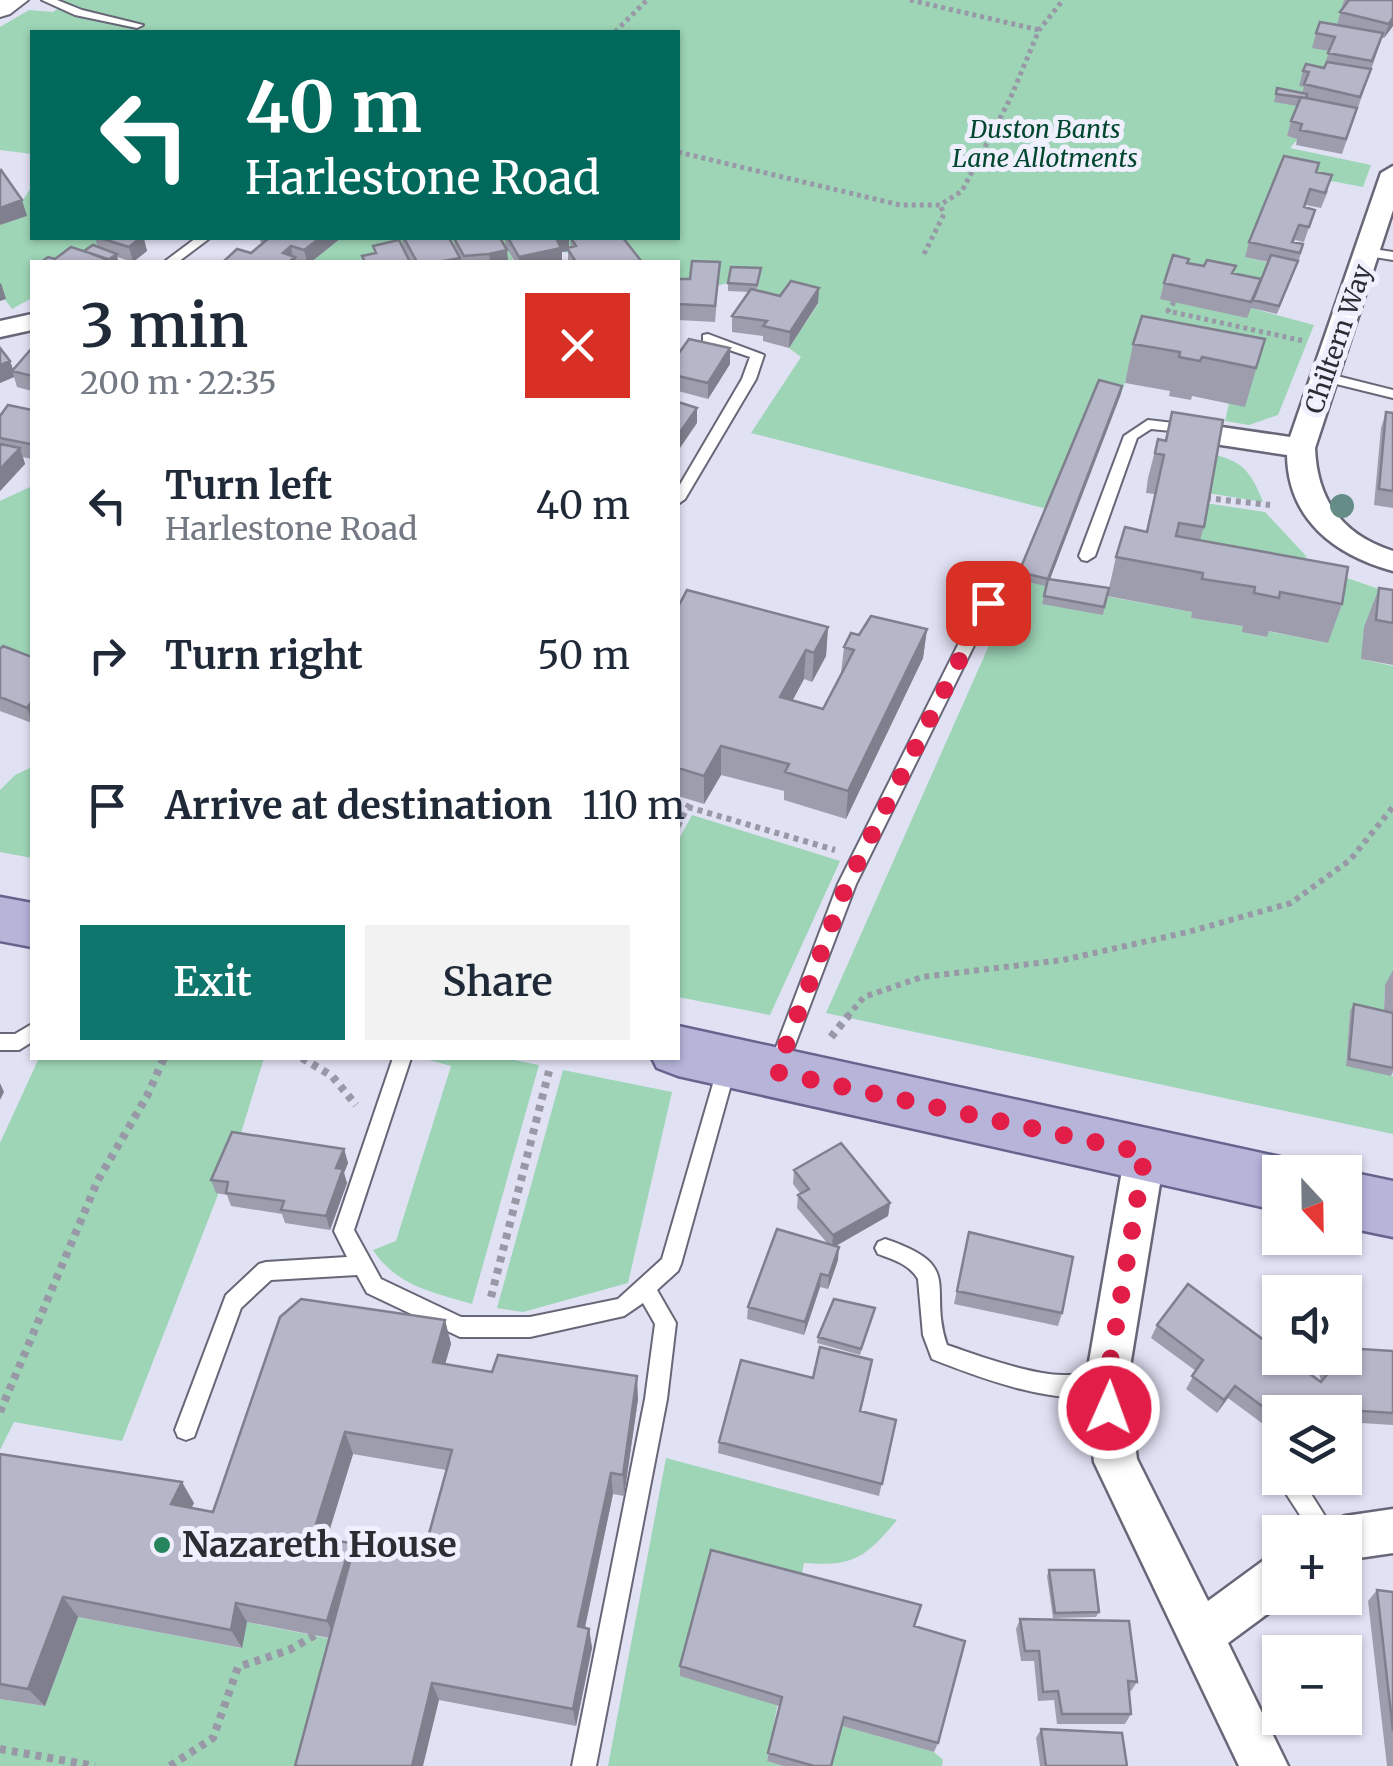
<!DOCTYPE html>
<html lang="en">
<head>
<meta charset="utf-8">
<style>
	body { margin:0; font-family:Merriweather,serif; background:#f2f2f3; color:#1f2937; height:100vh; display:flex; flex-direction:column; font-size:38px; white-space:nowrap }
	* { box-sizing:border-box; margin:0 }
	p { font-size:32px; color:#747a83 }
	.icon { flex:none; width:55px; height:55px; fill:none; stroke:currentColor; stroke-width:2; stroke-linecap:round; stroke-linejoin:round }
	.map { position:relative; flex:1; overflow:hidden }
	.side { position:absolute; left:30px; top:260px; width:650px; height:800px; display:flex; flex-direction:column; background:#fff; border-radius:0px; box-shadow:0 2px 8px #0004 }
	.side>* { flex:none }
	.hud { position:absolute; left:30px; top:30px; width:650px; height:210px; border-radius:0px; box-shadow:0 2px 8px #0004; background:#00695c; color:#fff; overflow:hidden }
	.needle { width:65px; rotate:158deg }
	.buttons { position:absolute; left:1262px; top:1155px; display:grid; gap:20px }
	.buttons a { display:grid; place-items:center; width:100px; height:100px; border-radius:0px; background:#fff; box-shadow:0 2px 8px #0004; font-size:50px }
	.pin { position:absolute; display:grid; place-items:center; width:85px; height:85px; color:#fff; margin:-42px; border-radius:20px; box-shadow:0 5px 15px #0006 }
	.me { position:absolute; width:110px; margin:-55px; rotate:2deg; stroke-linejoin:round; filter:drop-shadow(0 0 8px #0008) }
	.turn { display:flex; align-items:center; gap:35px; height:210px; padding:0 50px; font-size:45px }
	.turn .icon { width:130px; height:130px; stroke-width:2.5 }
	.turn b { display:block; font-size:70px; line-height:85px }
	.round { display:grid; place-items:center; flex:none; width:105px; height:105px; border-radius:0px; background:#f2f2f3 }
	.headline { display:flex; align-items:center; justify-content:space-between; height:170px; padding:0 50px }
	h1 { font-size:60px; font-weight:600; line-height:75px }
	.action { display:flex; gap:20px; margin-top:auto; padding:20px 50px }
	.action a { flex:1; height:115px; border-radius:0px; background:#0f766e; color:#fff; font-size:40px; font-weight:600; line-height:115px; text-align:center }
	.action a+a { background:#f2f2f3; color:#1f2937 }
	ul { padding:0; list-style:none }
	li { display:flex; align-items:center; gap:30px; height:150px; padding:0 50px }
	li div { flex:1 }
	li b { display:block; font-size:38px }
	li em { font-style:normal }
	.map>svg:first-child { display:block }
	.green { fill:#9ed5b7 }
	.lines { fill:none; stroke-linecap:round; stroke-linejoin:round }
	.lane-casing { stroke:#686778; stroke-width:4 }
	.street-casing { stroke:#686778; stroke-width:5 }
	.secondary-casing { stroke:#686778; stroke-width:4 }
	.primary-casing { stroke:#66648e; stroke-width:5 }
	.path-far2 { stroke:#9898a7; stroke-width:5; stroke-dasharray:4 4; stroke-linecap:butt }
	.path-far1 { stroke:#9898a7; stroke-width:6; stroke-dasharray:5 5; stroke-linecap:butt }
	.path { stroke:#9898a7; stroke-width:8; stroke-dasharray:6 6; stroke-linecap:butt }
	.lane { fill:#fff; fill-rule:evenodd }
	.street { fill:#fff; fill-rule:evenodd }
	.secondary { fill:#fff; fill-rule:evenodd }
	.primary { fill:#b6b4d9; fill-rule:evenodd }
	.tree { fill:#658c87 }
	.wall { fill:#9d9dad; fill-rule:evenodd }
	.shaded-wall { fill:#7f7f8d }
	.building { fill:#b6b6c9; stroke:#7f7f8d; stroke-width:2.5 }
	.route { stroke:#e11d48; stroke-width:18; stroke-dasharray:0 32.4 }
	.poi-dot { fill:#26855d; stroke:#efeffe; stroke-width:4 }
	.labels { text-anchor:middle; stroke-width:10; stroke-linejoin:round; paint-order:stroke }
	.far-park-label { font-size:25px; font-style:italic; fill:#00472d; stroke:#efeffe }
	.far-street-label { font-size:25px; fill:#2c2c33; stroke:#efeffe }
	.near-poi-label { font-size:35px; font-weight:bold; fill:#2c2c33; stroke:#efeffe; text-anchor:start }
</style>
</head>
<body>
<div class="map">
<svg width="1393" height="1766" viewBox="0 0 1393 1766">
	<rect width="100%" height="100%" fill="#e1e1f4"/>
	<path class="green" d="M63 0H1369L1324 67 1305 87 1287 136 1298 139 1290 148 1371 165 1363 187 1315 178 1246 257 1269 263 1251 308 1314 325 1278 415 1249 425 1225 421 1229 403 1134 355 1121 394 1047 509 751 433 801 357 789 348 818 304 779 312 757 293 760 276 678 294V262C620 262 564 250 507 247L514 262 404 248 411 262H311L341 238H678V32H32V154L0 150V27L29 10 53 12 66 3Z
		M32 186V238H117L83 262H32V298L12 309 0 293V225L26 216 21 203Z
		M1212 454C1243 461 1252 473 1263 502L1207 493Z
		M32 486V670L0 671V501Z
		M1205 503 1265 512 1307 557 1273 572 1193 567Z
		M1333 573 1393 594 1361 659 1393 666V987L1385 986 1384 1011 1391 1013 1392 1021 1350 1012 1346 1065 1393 1076V1134L826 1013 1018 580 1192 612 1191 618 1243 626V632L1266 637 1268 631 1328 643Z
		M32 767V858L0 852V790L15 775Z
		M692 815 840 861 770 1015 678 997V841Z
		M39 1058H264L237 1146 122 1441 14 1422 0 1450V1143Z
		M422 1058H504L539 1065 472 1304C432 1292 397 1286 373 1250L396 1241 451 1066Z
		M563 1070 672 1092 628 1283 523 1312 497 1308Z
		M666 1458 897 1520C866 1557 854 1567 804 1563L767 1761 783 1766H608Z
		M78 1617 241 1648 247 1622 336 1640 311 1766H0V1699L45 1706Z
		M842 1726 934 1752 943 1760 942 1766H832Z"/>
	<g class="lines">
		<g class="lane-casing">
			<path id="lane" d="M42 0H57L82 10 143 25 137 28 75 15Z
				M196 238H210L178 262H164Z
				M1367 248 1393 252V260L1362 255 1361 252Z
				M708 334 764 355 756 379 685 499 678 504V488L742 379 750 357 703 341V335Z
				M1325 373 1393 390V398L1320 380 1318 377Z
				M1148 420 1191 425 1198 429 1191 433 1151 429 1137 438 1095 556 1087 561 1082 560 1079 556 1124 436Z
				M987 598 995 603 856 884 785 1071 783 1077 776 1079 769 1077 767 1071 838 884 979 603Z
				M32 1024V1042L19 1050H0V1034H15Z
				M728 1055 735 1057 737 1063 681 1264 678 1271 657 1290 676 1323 667 1399 596 1766H572L645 1399 655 1324 643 1303 624 1316 530 1337H460L367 1293 357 1275 271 1280 241 1308 194 1437 186 1440 178 1437 175 1430 226 1295 259 1264 266 1262 347 1257 334 1231 393 1058H411L354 1230 381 1279 461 1317H530L618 1299 662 1259 719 1063 721 1057Z
				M885 1239C966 1266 927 1286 947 1345 980 1356 1014 1369 1049 1374 1068 1377 1097 1372 1114 1378L1117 1385 1114 1392C1065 1411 978 1377 932 1359L923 1335 918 1279C909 1264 894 1260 878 1254L875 1248 878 1242Z
				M1281 1478H1301L1335 1532H1311L1283 1489Z"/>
		</g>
		<g class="street-casing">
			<path id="street" d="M1393 166V210L1315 448C1317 500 1342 535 1393 551V571C1335 555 1288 520 1287 455L1221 445 1211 442 1207 436 1211 430 1221 427 1290 437 1381 173Z
				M32 314V330L0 337V321Z
				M1145 1136 1159 1141 1165 1153 1127 1385 1137 1459 1208 1601 1264 1560 1280 1553V1598H1289L1228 1643 1288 1766H1239L1094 1462 1085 1385 1125 1153 1131 1141Z
				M1393 1509V1553L1345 1560V1532H1325L1329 1522 1345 1516Z"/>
		</g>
		<g class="secondary-casing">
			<path id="secondary" d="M0 0H28L10 14 0 17Z"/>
		</g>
		<g class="primary-casing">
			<path id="primary" d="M0 897 32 903V947L0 941Z
				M678 1026 1280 1157 1302 1165 1306 1172H1280V1211L678 1076 657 1068 652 1058H678Z
				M1345 1171 1393 1181V1237L1345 1227Z"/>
		</g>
		<path class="path-far2" d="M910 0 1039 30
			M615 32 647 0
			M678 152 900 205H940L962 191 1010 99 1039 30 1063 0
			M924 254 944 214 940 205
			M1174 302 1168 311 1304 341"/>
		<path class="path-far1" d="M1206 498 1270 505
			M688 807 835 850
			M678 826 691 801
			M847 1017 864 997 922 977 1063 960 1188 932 1291 903 1350 860 1393 807"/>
		<path class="path" d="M831 1037 849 1015
			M302 1058 332 1076 356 1105
			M491 1297 549 1071
			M0 1412 98 1180 147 1096 164 1058
			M0 1749 95 1766
			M170 1766 213 1738 238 1667 289 1650 315 1635"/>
		<use href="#lane" class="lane"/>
		<use href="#street" class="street"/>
		<use href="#secondary" class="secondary"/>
		<use href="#primary" class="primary"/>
	</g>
	<circle class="tree" cx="1342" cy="506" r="12"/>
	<path class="wall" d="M1344 0H1393V26L1384 38H1382L1342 154 1296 145 1297 139 1287 136 1291 121 1297 106 1274 102 1277 88 1302 93 1304 87 1299 86 1303 71 1324 68 1329 51 1312 48 1316 33 1337 25Z
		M1317 172 1328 191 1321 208 1306 205 1305 208 1315 210 1304 242 1295 240 1294 243 1303 244 1299 260 1277 314 1251 308 1247 318 1160 299 1164 283 1188 264 1261 279 1268 262 1245 257 1249 242Z
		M95 238H146L144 239 147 251 133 262 117 257 118 262H41L98 247Z
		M259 238H341L311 262H224V261L251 253 262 244Z
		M402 238H449L455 248 454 238 507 250 508 262H411L403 247Z
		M505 238H569V247H571L570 238 642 262H568V251L562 252V262H515L506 247Z
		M720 262 715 322 678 320V279H690Z
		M761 268 757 290 780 296 819 288 818 303 789 348 763 341V336L732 332V316L749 292 728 291V283Z
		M1265 339 1245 407 1192 396 1191 400 1169 396 1170 391 1125 383 1133 344Z
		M32 348V391L17 387 14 377 0 383 10 361 13 370Z
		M730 348V364L708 399 678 391V353Z
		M1122 386 1050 579 1109 588 1116 557 1146 531 1155 494 1146 493 1148 478 1158 439 1165 440 1172 412 1204 527 1200 540 1342 604 1328 643 1269 631 1267 637 1242 632 1243 626 1191 618 1192 612 1107 596 1103 615 1042 604 1046 586 1018 580 1019 572Z
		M32 410V459L23 457 25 464 0 491V416Z
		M1386 412 1393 413V508L1374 505 1381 428Z
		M1379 588 1393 590V665L1361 659 1364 627Z
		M678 607 828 627 826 656 812 682 804 679 792 700 823 709 841 673 844 647 859 635 927 629 923 658 846 819 784 800V791L721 775 704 804 678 796Z
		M0 649 32 657V723L0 711Z
		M1393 970V1072L1391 1076 1346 1066 1350 1011 1354 1004 1384 1011 1385 985Z
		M344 1149 348 1163 344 1173 347 1183 330 1230 285 1223 282 1214 231 1206 227 1195 216 1193 211 1180Z
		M794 1170 890 1203 888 1216 836 1246 838 1260 828 1289 820 1287 804 1335 747 1319 748 1307 828 1244 797 1208 798 1195 800 1193 793 1184Z
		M969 1232 1062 1313 1058 1326 954 1304Z
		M875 1308 860 1355 817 1343 818 1337Z
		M445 1320 451 1344 445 1364 638 1399 624 1496 613 1494 585 1628 589 1629 592 1648 576 1726 439 1700 329 1638 247 1622 242 1648 78 1617 45 1706 0 1699V1454L194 1503 191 1508 213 1512ZM353 1454 446 1470 424 1552 353 1550 327 1539Z
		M1157 1325 1321 1382 1316 1360 1318 1358H1345L1393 1351V1425L1345 1422V1412H1280V1418L1272 1411 1263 1424 1228 1398 1217 1413 1186 1389 1196 1371 1151 1338Z
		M870 1372 861 1411 896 1420 879 1496 718 1453 719 1442 813 1378Z
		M1049 1570 1099 1612 1096 1617 1053 1618 1047 1576Z
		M1377 1590 1393 1592V1766H1387L1368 1601Z
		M1020 1619 1137 1682 1131 1691H1129L1131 1714 1125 1724H1057L1054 1700 1038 1701 1034 1661H1021L1016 1629Z
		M915 1626 938 1743 934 1752 842 1726 832 1766H783L767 1761 779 1706 680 1676V1666Z
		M1041 1729 1127 1766H1040L1036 1738Z"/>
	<path class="shaded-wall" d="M1393 17V26L1384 38 1389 24Z
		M22 200 27 216 0 225V208Z
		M132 238H146L144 239 147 251 133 262 129 247Z
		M320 238H341L311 262H307L304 250Z
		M556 238H569V251L567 248 568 251 562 252V262H519V257Z
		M291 246 293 259 295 257 297 262H285L283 253Z
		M507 250 508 262H490L489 254Z
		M117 254 118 262H103Z
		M460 258V262H438Z
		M1 283 6 299 0 301V284Z
		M819 288 818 303 789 348 790 332Z
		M730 348V364L708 399V383Z
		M10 361 14 372 12 371 14 377 0 383V365Z
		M1122 386 1121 394 1047 587 1048 579Z
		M697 408V423L678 451V435Z
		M20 448 25 464 0 491V469Z
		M828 627 826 656 812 682 814 653Z
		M927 629 923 658 846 819 848 791Z
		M806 650 804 679 779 726 780 697Z
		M32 701V722L27 708Z
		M721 746V775L704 804V776Z
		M0 1083 4 1092 0 1100Z
		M344 1149 348 1163 344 1173 347 1183 330 1230 326 1216 336 1168Z
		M890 1203 888 1216 832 1248 833 1235Z
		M839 1247 838 1260 828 1289 829 1276Z
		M821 1274 820 1287 804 1335 805 1322Z
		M445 1320 451 1344 439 1385 433 1362Z
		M637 1376 638 1399 624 1496 623 1475Z
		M1235 1386 1228 1398 1217 1413 1224 1400Z
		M345 1432 353 1454 321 1557 312 1537Z
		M611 1473 613 1494 581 1645 578 1626Z
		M182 1482 194 1503 183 1525 171 1504Z
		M351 1543 359 1563 336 1640 327 1621Z
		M63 1597 78 1617 45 1706 28 1689Z
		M236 1603 247 1622 242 1648 231 1630Z
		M589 1629 592 1648 576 1726 573 1709Z
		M432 1683 439 1700 423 1766H412Z"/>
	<path class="building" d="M1349 0H1393V17L1389 24 1340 12Z
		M1320 22 1383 33 1372 61 1328 53 1335 37 1316 33Z
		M1327 62 1371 69 1360 97 1304 84 1309 72 1303 71 1306 64 1324 68Z
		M1277 88 1307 94 1306 98 1276 94Z
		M1301 97 1357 108 1346 139 1300 130 1302 124 1291 121Z
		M1284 156 1319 163 1316 172 1332 175 1325 193 1310 189 1304 207 1315 210 1309 227 1299 225 1292 242 1303 244 1300 253 1249 242Z
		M1 170 22 200 0 208V171Z
		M100 238H140L129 247Z
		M269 238H320L304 250 291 246 283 253 295 257 289 262H229L224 261 237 249 251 253Z
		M404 238H449L460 258 438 262H417Z
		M454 238H500L507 250 489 254 464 256Z
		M508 238H558H556L561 248 519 257Z
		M571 238H623L642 262H576L567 248 576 246Z
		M399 240 410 262H365L362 256 376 253 373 246Z
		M93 245 117 254 108 260 84 251Z
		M71 247 108 259 103 262H41L48 257 55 259Z
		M1173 255 1189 259 1187 263 1204 266 1207 260 1236 266 1232 273 1261 279 1251 302 1164 283Z
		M1271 255 1298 261 1279 306 1253 300Z
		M692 261 720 262 715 306 678 304V279H690Z
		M731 267 761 268 757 285 728 283Z
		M791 281 819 288 790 332 763 326 767 321 732 316 751 289 780 296Z
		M1142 316 1265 339 1256 368 1202 357 1200 361 1179 357 1180 352 1133 344Z
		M689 339 730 348 708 383 678 376V353H679Z
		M0 348 10 361 0 365Z
		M32 348V376L12 371Z
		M1099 380 1122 386 1048 579 1019 572Z
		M678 402 697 408 678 435Z
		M8 405 32 410V442L30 444 0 438V416Z
		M1172 412 1223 420 1204 527 1179 523 1176 536 1348 567 1342 604 1280 592 1279 598 1254 593 1255 587 1202 579 1203 573 1116 557 1125 527 1147 532 1164 455 1155 453 1158 439 1166 441Z
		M1386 412 1393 413V491L1379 489Z
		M0 444 20 448 0 469Z
		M1048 579 1109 588 1104 607 1044 596Z
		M1379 588 1393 590V623L1376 620Z
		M687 590 828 627 814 653 806 650 780 697 823 709 854 650 844 647 851 633 859 635 871 616 927 629 848 791 785 772 789 764 721 746 704 776 678 768V607Z
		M3 646 32 657V701L27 708 0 697V649Z
		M1354 1004 1393 1013V1068L1349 1059Z
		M232 1132 344 1149 336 1168 343 1169 326 1216 281 1210 284 1201 226 1193 228 1182 211 1180Z
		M841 1143 890 1203 833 1235 798 1195 809 1189 794 1170Z
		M777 1229 839 1247 829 1276 821 1274 805 1322 748 1307Z
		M969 1232 1073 1257 1062 1313 957 1291Z
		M1188 1284 1280 1352V1358H1288L1321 1382 1330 1371 1326 1358H1345V1348L1393 1351V1413L1347 1410 1345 1413 1295 1412 1279 1399 1270 1412 1235 1386 1224 1400 1192 1376 1203 1360 1157 1325Z
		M301 1299 445 1320 433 1362 492 1372 498 1355 637 1376 623 1475 611 1473 578 1626 589 1629 573 1709 432 1683 412 1766H295L355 1543 424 1552 452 1450 345 1432 312 1537 351 1543 327 1621 236 1603 231 1630 63 1597 28 1689 0 1684V1454L182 1482 171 1504 213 1512 280 1317Z
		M834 1299 875 1308 861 1349 818 1337Z
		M820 1347 872 1360 860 1411 896 1420 882 1484 719 1442 741 1360 813 1378Z
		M711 1550 921 1605 914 1626 965 1641 938 1743 844 1717 831 1766H814L768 1753 782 1697 680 1666Z
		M1049 1570H1094L1099 1612 1055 1613Z
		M1377 1590 1393 1592V1731Z
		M1020 1619 1129 1621 1137 1682 1128 1681 1131 1714H1062L1058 1691 1043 1692 1039 1651H1025Z
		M1041 1729 1122 1733 1127 1766H1046Z"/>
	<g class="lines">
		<path class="route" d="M988 603 847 884 776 1072 1145 1153 1106 1386 1109 1408"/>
	</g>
	<circle class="poi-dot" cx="162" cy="1545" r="10"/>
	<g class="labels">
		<g class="far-park-label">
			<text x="1045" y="138">Duston Bants<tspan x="1045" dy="29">Lane Allotments</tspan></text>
		</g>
		<g class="far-street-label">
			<text transform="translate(1338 339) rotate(-71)" y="9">Chiltern Way</text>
		</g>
		<g class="near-poi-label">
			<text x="182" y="1557">Nazareth House</text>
		</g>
	</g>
</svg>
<div class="buttons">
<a><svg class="needle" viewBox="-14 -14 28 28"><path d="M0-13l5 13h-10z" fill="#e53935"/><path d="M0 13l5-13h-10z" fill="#747a83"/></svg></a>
<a><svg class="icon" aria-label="sound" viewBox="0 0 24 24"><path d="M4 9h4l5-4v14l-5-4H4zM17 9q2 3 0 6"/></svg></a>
<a><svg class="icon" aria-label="layers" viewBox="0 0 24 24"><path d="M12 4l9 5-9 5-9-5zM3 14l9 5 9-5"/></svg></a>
<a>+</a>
<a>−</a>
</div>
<div class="pin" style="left:988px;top:603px;background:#d93025"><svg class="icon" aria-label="arrive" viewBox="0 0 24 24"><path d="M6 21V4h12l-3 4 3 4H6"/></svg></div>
<svg class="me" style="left:1109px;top:1408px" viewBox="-20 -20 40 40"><circle r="17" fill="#e11d48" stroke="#fff" stroke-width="3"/><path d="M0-11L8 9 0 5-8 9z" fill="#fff"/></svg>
<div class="hud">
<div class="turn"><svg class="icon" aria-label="left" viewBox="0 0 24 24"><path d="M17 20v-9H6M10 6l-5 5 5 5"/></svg><div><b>40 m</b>Harlestone Road</div></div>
</div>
<section class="side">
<div class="headline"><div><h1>3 min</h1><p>200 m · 22:35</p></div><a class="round" style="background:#d93025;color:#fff"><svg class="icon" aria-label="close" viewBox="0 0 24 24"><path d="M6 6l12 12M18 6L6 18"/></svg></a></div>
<ul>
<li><svg class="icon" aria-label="left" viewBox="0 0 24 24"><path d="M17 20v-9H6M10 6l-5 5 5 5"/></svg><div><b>Turn left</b><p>Harlestone Road</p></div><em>40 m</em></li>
<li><svg class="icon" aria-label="right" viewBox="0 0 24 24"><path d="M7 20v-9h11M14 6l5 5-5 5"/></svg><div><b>Turn right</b></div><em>50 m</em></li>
<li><svg class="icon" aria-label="arrive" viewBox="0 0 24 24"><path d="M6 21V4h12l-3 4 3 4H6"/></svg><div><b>Arrive at destination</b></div><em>110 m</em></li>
</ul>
<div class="action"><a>Exit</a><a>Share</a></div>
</section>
</div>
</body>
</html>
